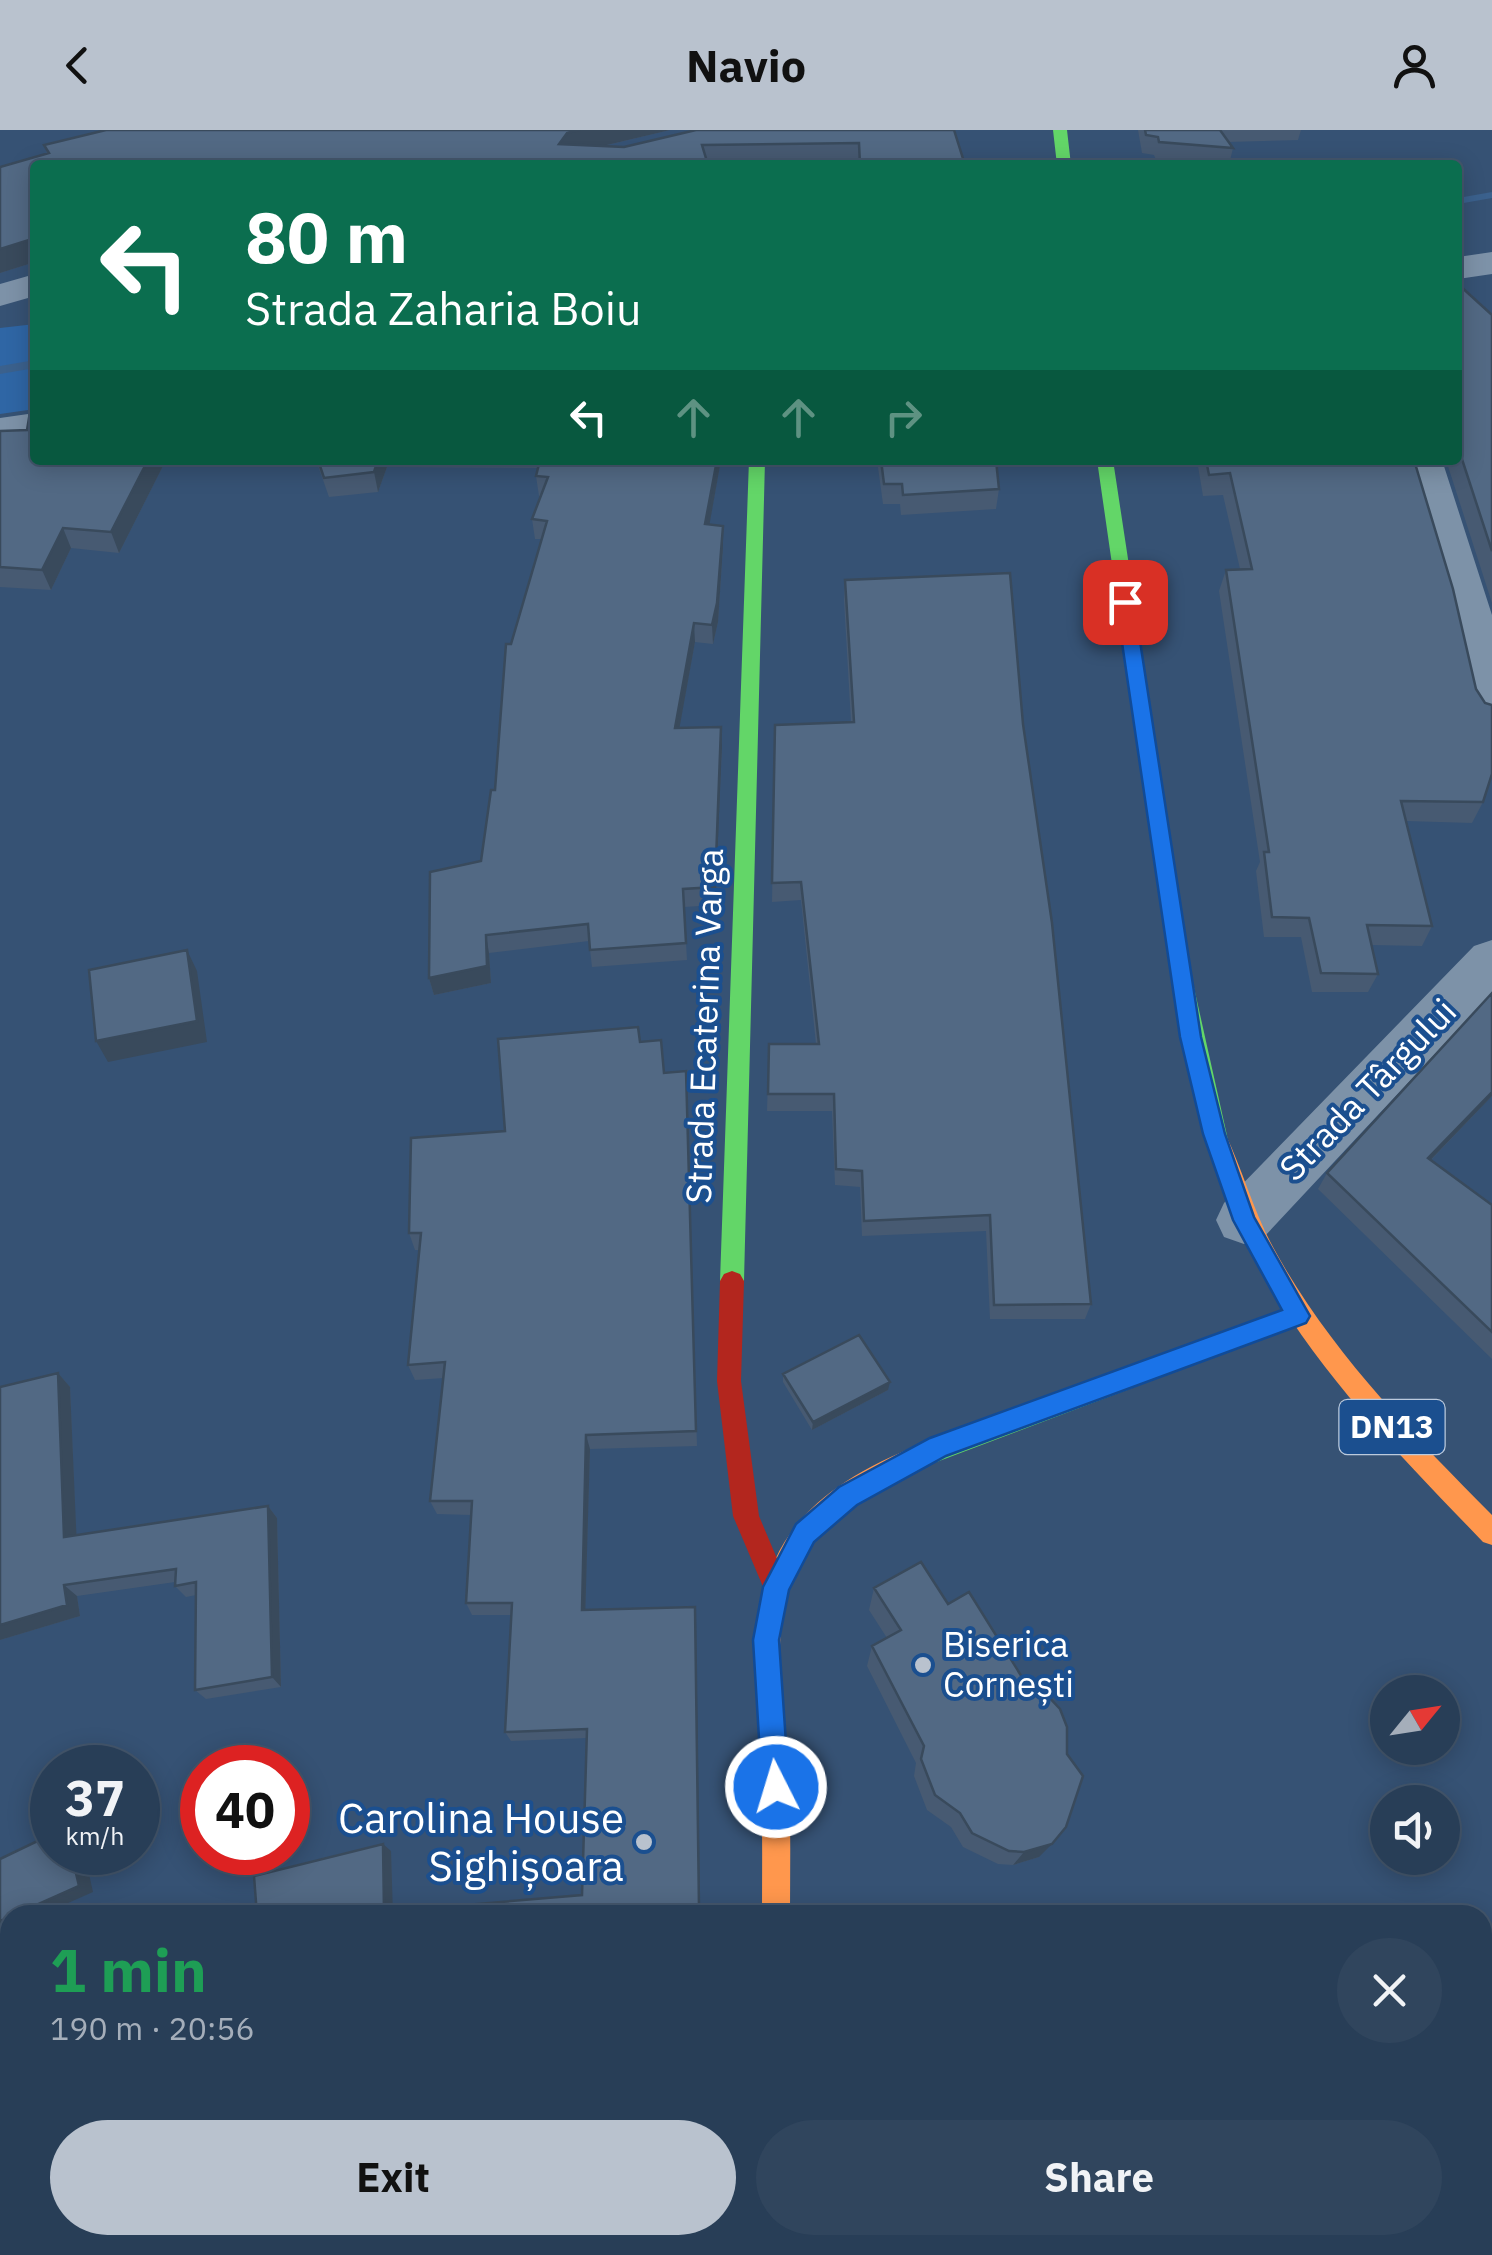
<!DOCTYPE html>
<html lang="en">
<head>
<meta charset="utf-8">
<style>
	body { margin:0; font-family:"IBM Plex Sans",sans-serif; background:#30455d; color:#f1f3f6; height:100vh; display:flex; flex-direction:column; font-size:38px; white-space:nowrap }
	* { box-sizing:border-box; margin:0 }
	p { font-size:32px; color:#a5aeba }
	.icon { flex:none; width:55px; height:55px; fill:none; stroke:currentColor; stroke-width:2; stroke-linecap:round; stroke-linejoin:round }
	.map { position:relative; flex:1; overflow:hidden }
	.sheet { position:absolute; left:0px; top:1775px; width:1492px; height:350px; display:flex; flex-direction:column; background:#283e57; border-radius:30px 30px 0 0; box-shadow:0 5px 25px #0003,0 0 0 2px #44576d }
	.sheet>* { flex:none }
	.hud { position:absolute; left:30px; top:30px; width:1432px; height:305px; border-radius:10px; box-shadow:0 5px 25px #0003,0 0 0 2px #44576d; background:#0b6e4f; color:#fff; overflow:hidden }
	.needle { width:65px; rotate:60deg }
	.fabs { position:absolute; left:1370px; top:1545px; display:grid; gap:20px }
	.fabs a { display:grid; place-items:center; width:90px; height:90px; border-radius:50%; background:#283e57; box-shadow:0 5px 25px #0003,0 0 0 2px #44576d; font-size:50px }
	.speed { position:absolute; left:30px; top:1615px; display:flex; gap:20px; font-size:50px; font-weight:700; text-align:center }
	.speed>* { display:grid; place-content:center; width:130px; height:130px; border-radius:50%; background:#283e57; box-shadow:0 5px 25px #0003,0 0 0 2px #44576d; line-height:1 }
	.speed small { font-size:25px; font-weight:400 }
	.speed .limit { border:15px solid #d22; background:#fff; color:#111 }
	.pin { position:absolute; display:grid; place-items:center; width:85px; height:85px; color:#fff; margin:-42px; border-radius:20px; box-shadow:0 5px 15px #0006 }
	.me { position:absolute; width:110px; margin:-55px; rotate:355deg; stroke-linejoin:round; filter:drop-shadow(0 0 8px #0008) }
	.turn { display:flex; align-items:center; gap:35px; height:210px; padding:0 50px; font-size:45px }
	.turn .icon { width:130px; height:130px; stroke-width:2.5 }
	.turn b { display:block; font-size:70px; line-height:85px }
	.lanes { display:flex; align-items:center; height:95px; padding:0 50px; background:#0003; justify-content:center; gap:50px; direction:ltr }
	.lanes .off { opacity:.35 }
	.round { display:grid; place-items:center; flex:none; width:105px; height:105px; border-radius:52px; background:#30455d }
	.head { display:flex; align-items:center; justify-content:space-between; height:170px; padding:0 50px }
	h1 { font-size:60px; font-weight:700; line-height:75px; color:#1e9e55 }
	.action { display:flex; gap:20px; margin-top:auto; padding:20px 50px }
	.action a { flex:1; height:115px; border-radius:60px; background:#b9c2ce; color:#111; font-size:40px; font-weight:700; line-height:115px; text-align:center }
	.action a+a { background:#30455d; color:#f1f3f6 }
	header { display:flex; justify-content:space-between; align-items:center; height:130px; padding:0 50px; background:#b9c2ce; color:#111; font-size:45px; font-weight:700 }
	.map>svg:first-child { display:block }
	.green { fill:#2f66a5 }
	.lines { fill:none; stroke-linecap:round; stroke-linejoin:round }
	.stream { fill:#3b618d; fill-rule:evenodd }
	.street { fill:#7d92a8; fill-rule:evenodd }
	.fast { fill:#63d668; fill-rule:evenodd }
	.slow { fill:#ff974d; fill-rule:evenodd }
	.jam { fill:#b3261e; fill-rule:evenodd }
	.wall { fill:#475a72 }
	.shaded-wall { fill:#394a5c }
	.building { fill:#526984; stroke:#394a5c; stroke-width:2.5 }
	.route { fill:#1a73e8; stroke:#114b97; stroke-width:2.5 }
	.poi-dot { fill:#b9c2ce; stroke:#1b4f8f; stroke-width:4 }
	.labels { text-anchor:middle; stroke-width:8; stroke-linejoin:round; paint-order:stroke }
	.shield { fill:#1b4f8f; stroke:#bbcadd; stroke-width:2.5 }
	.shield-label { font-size:32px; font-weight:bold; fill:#fff }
	.street-label { font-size:35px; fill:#fff; stroke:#1b4f8f }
	.poi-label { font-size:35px; fill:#fff; stroke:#1b4f8f; text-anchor:start }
	.near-poi-label { font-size:42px; fill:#fff; stroke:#1b4f8f; text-anchor:end }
</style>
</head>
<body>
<header><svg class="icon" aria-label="back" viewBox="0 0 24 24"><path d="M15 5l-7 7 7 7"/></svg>Navio<svg class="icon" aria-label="person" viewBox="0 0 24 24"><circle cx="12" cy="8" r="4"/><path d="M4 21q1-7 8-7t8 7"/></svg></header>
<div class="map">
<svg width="1492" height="2125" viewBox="0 0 1492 2125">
	<rect width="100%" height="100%" fill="#365274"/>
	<path class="green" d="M35 194V279L0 284V198Z"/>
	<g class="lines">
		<path class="stream" d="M1492 62V68L1458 74V68Z
			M35 230V238L0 244V236Z"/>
		<path class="street" d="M1492 122V144L1458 149V127Z
			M35 144V166L0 176V154Z
			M35 283V307L0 312V288Z
			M1402 330H1442L1492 485V595L1476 590 1469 579 1447 479Z
			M1492 810V863L1264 1107 1244 1114 1224 1107 1216 1090 1224 1073 1474 816Z
			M0 2017 10 2021V2115H19L10 2119 0 2115Z"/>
		<path class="fast" d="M1053 0H1067L1071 35H1057Z
			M749 330H765L744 1151 740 1158 732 1161 724 1158 720 1151Z
			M1097 330H1113L1191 844 1228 1010 1225 1017H1209L1206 1010 1171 844Z
			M1298 1174 1306 1178 1310 1185 1306 1192 926 1336 917 1332 914 1324 917 1316 926 1312Z"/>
		<path class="slow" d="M1217 1001 1225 1003C1243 1041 1253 1080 1273 1117 1328 1219 1411 1303 1492 1385V1415L1483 1412C1400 1325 1312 1238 1256 1131 1236 1092 1221 1051 1206 1010L1209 1003Z
			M926 1312 935 1316 938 1324 935 1332C893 1354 844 1373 814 1411 761 1480 784 1575 789 1655 791 1698 790 1742 790 1785H762C762 1734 763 1682 760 1631 749 1463 751 1380 926 1312Z
			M719 2115H751L750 2125H718Z"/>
		<path class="jam" d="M732 1141 740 1144 744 1151 741 1251 759 1386 789 1457 785 1466 776 1470 767 1466 733 1386 717 1251 720 1151 724 1144Z"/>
	</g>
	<path class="wall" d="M670 0 603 16 624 17 954 0 965 35H35V132L0 143V37L47 23 44 15Z
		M1138 0H1301L1298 10 1229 12 1233 18 1229 35 1156 30 1154 25 1142 23Z
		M1458 154 1492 185V473L1446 330H1458Z
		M0 301 35 330H184L165 332 119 423 71 418 51 460 0 457Z
		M316 330H721L709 395 723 416 718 492 713 514 695 512 679 598 722 616 715 775 684 777 687 830 592 837 589 811 489 823 491 853 434 865 429 848 481 731 495 660 511 514 542 409H535L532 389 541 366H539L536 346 538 338 387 337 378 362 329 367Z
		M877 330H996L999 359 996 379 901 385 900 374H883Z
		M1197 330H1414L1483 672 1472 693 1406 691 1432 796 1422 816 1371 815 1378 844 1368 862H1312L1301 807H1264L1256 741 1260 732 1219 461 1226 440 1240 439 1223 365 1203 366Z
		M845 450 1023 594 1091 1174 1085 1189H990L986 1101 862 1106 860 1057 835 1055 832 981H767L769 914H816L801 770 772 772 775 595 851 592 844 470Z
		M1492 863V966L1431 1030 1492 1075V1229L1318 1059 1327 1043Z
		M640 912 664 943 686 941 697 1316 590 1319 585 1480 695 1477 700 1783 257 1785 391 1721 392 1781 582 1765 587 1608 511 1611 505 1602 511 1485H472L466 1473 471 1385 437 1384 430 1371 444 1248 415 1250 408 1235 419 1120H415L409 1103 505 1001Z
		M58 1243 70 1257 76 1405 268 1376 277 1388 281 1557 206 1569 195 1560 196 1465 186 1467 175 1456V1452L77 1466 80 1486 0 1510Z
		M783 1244 888 1260 812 1300 783 1252Z
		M874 1458 1039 1727 1013 1735 998 1734 963 1717 951 1697 927 1680 914 1646 916 1633 867 1536 872 1516 887 1508 869 1480Z
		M1483 2018H1492V2125H1419V2122L1404 2115H1482Z
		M1007 2115H1098L1097 2125H1018L1006 2119Z"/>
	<path class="shaded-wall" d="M580 0H670L569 24 559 14 567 3Z
		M29 110 35 126V132L0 143V119Z
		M148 330H184L165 332 119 423 111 402Z
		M378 330H385L387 337 378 362 374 342Z
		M717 330H721L706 414 705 394Z
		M723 396V416L718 492 713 514 712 495Z
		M63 398 71 418 51 460 42 440Z
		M694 493 695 512 676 617 675 598Z
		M721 597 722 616 715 775V757Z
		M486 805 489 823 491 853 434 865 429 848Z
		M187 820 197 841 207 912 108 932 96 911Z
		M1492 962V966L1417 1044 1428 1028Z
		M58 1243 70 1257 77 1418 64 1407Z
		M890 1252 888 1260 812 1300 813 1292Z
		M586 1305 590 1319 585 1492 582 1480Z
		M268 1376 277 1388 281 1557 272 1547Z
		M64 1455 77 1466 80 1486 0 1510V1495Z
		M695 1477 696 1489 700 1783 699 1778Z
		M383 1714 391 1721 393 1785 384 1782Z
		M1052 1714 1039 1727 1013 1735 1024 1722Z
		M71 1722H84L93 1762 41 1785H14Z
		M10 1787V1799L0 1803V1791Z
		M261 2115H274L276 2125H263Z"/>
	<path class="building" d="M106 0H580L567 3 559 14 624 17 696 0H954L965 35H860L859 13 702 15 708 35H35V118L29 110 0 119V37L49 23 44 15Z
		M1145 0H1220L1233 18 1159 12 1158 7 1146 5Z
		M1458 154 1492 185V421L1458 317Z
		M30 282H35V330H148L111 402 63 398 42 440 0 437V301L27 300Z
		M318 330H378L374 342 324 348Z
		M540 330H717L705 394 723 396 717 473 712 495 694 493 675 598 721 597 715 757 683 759 686 813 590 820 588 794 486 805 487 836 429 848 430 742 481 731 491 660H495L506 514H511L547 391 532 389 548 347 536 346Z
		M881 330H996L999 359 903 365 902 354H884Z
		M1206 330H1414L1453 459 1476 559 1485 573 1492 575V644L1483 672 1401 671 1432 796 1367 795 1378 844 1321 843 1309 788 1272 787 1264 722H1269L1226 440 1252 439 1230 343 1209 345Z
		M1010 443 1023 594 1052 793 1091 1174 994 1175 990 1085 864 1091 862 1041 836 1039 834 964H768L769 914H819L801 752 772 753 775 595 854 592 845 450Z
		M187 820 197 891 96 911 89 840Z
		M1492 863V962L1428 1028 1492 1075V1202L1327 1043Z
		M638 897 640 912 661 910 664 943 686 941 696 1301 586 1305 582 1480 695 1477 699 1778H691L692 1785H257L254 1746 383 1714 384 1782 582 1765 587 1599 505 1602 512 1473H466L472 1371H430L445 1232 408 1235 421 1103H409L411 1008 505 1001 498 909Z
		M859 1205 890 1252 813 1292 783 1244Z
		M58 1243 64 1407 268 1376 272 1547 195 1560 196 1452 175 1456 176 1439 64 1455 67 1475 0 1495V1257Z
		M921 1432 948 1474 969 1462 1025 1552 1043 1561 1060 1579 1067 1597V1624L1083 1646 1066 1697 1052 1714 1024 1722 1009 1721 972 1703 960 1683 935 1665 921 1629 924 1616 872 1516 901 1500 874 1458Z
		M52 1704V1722H71L79 1756 14 1785H10V1787L0 1791V1729Z
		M1482 2082 1492 2086V2125H1437L1415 2115H1482Z
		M210 2115H261L263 2125H213Z
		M533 2115H549L535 2121Z
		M1014 2115H1098L1097 2125H1020L1013 2121Z"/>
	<path class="route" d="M1125 467 1134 472 1201 907 1225 1004 1254 1087 1310 1186 1306 1193 946 1326 857 1375 814 1412 789 1460 779 1510 789 1657 785 1667 776 1671 766 1667 762 1657 753 1510 763 1457 796 1394 839 1357 930 1308 1282 1180 1233 1090 1203 1004 1180 907 1116 472Z"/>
	<g class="poi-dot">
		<circle cx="923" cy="1535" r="10"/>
		<circle cx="644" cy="1712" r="10"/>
	</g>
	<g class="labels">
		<rect class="shield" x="1339.5" y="1270" width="105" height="54" rx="8"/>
		<g class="shield-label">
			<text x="1392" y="1308">DN13</text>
		</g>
		<g class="street-label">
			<text transform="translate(705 896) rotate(-88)" y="12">Strada Ecaterina Varga</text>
			<text transform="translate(1368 960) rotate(-46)" y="12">Strada Târgului</text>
		</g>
		<g class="poi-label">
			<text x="943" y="1527">Biserica<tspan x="943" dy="40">Cornești</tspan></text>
		</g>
		<g class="near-poi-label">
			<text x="624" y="1703">Carolina House<tspan x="624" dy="48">Sighișoara</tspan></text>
		</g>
	</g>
</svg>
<div class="fabs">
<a><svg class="needle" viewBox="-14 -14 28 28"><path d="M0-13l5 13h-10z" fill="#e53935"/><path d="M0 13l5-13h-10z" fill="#a5aeba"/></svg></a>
<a><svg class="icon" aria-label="sound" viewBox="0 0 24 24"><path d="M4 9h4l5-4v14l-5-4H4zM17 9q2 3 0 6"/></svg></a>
</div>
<div class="speed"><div>37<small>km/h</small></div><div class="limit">40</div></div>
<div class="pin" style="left:1125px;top:472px;background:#d93025"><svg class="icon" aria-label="arrive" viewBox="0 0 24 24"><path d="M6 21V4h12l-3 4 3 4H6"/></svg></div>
<svg class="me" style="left:776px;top:1657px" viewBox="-20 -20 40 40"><circle r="17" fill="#1a73e8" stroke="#fff" stroke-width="3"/><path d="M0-11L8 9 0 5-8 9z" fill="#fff"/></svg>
<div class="hud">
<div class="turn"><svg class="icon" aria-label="left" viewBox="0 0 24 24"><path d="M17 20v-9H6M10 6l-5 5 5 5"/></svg><div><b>80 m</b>Strada Zaharia Boiu</div></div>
<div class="lanes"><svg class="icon" aria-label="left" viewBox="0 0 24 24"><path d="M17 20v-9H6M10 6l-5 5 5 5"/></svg><svg class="icon off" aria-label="ahead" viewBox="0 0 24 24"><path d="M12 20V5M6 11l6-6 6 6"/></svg><svg class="icon off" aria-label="ahead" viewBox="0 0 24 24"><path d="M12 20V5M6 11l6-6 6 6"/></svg><svg class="icon off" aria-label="right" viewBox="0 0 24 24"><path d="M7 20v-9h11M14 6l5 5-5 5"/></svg></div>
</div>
<section class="sheet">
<div class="head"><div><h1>1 min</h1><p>190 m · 20:56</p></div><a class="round"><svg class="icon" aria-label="close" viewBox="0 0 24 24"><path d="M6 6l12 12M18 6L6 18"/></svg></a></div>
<div class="action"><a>Exit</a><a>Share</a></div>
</section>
</div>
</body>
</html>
